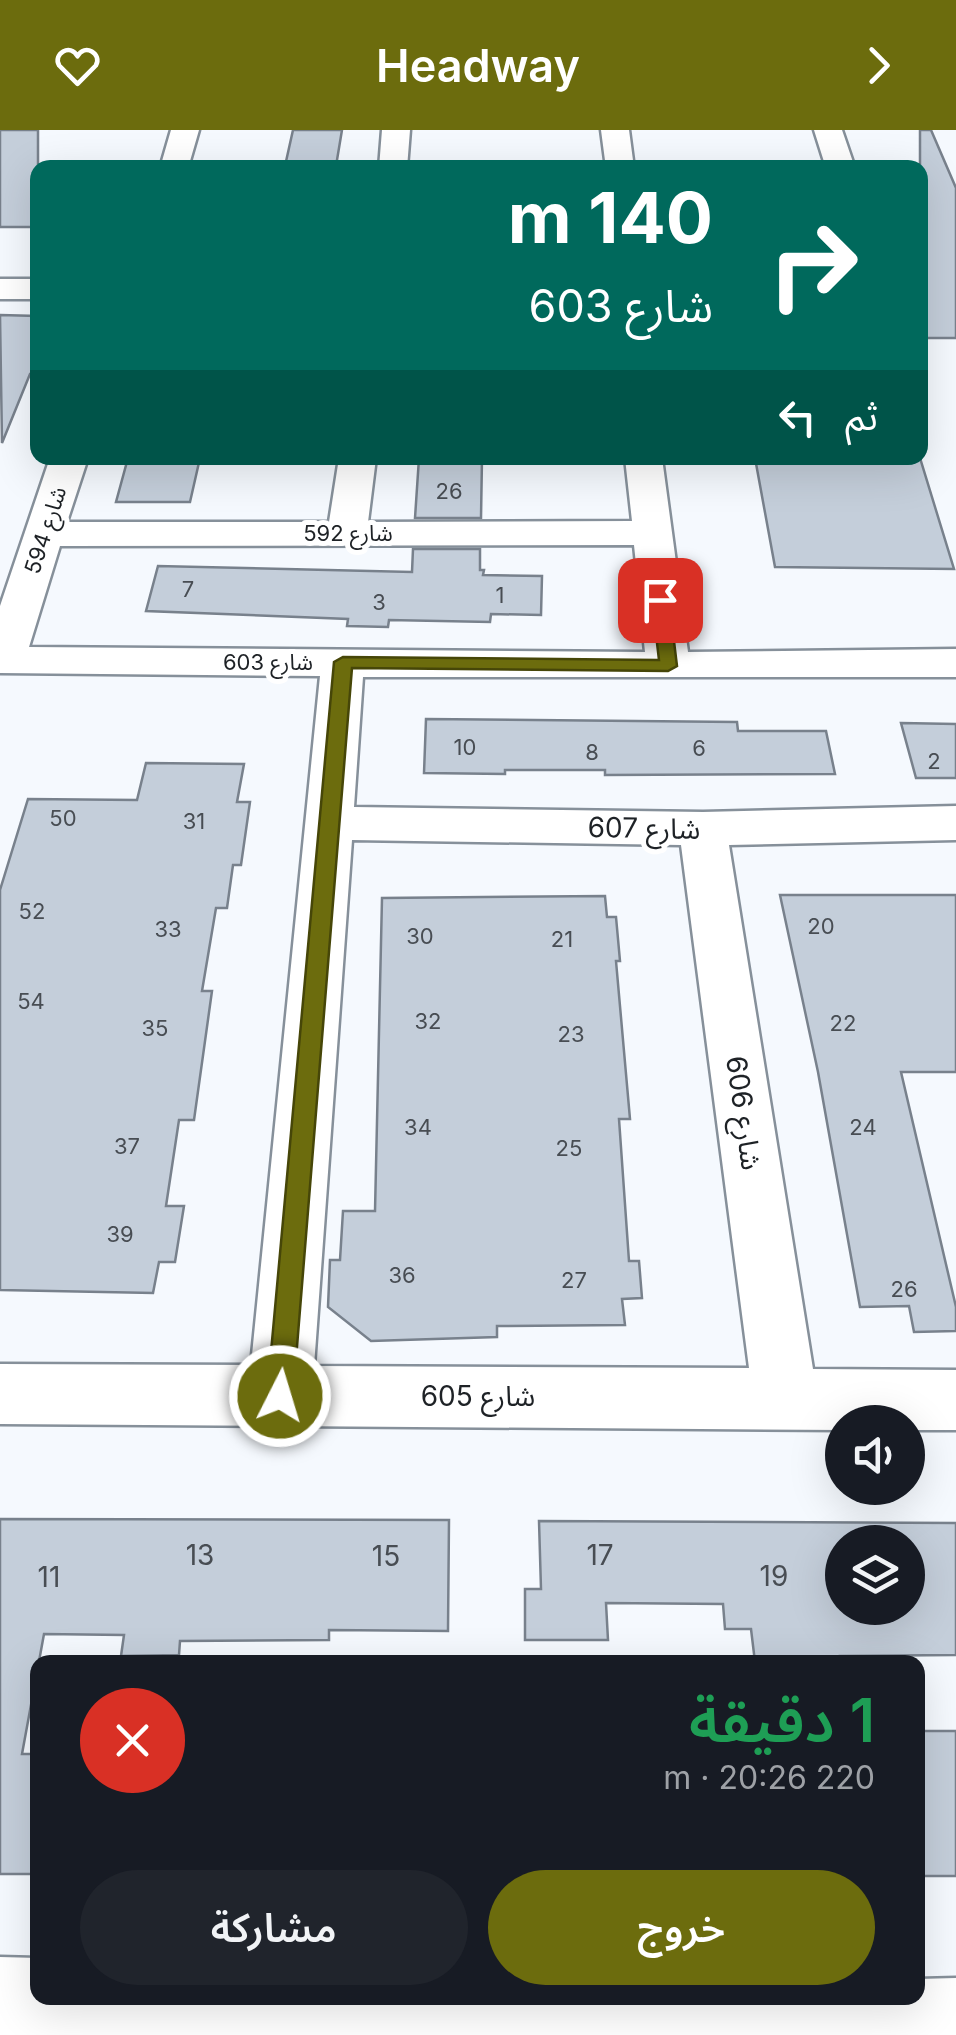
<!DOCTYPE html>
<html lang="ar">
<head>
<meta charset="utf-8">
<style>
	body { margin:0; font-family:Inter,"Noto Sans Arabic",sans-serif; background:#20242c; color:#f1f3f6; direction:rtl; height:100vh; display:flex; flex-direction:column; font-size:38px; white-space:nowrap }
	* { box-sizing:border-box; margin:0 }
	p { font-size:32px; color:#9ea1a6 }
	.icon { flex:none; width:55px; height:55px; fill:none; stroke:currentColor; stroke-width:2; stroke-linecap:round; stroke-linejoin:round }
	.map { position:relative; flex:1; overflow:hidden; direction:ltr }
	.sheet { position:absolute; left:30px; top:1525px; width:895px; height:350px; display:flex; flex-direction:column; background:#171b24; border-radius:20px; box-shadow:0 10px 40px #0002; direction:rtl }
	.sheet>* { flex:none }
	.banner { position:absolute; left:30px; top:30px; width:898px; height:305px; border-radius:20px; box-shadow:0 10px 40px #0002; direction:rtl; background:#00695c; color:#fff; overflow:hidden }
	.controls { position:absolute; left:825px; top:1275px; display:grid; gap:20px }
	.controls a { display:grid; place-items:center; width:100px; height:100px; border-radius:50%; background:#171b24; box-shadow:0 10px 40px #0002; font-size:50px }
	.pin { position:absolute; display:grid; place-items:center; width:85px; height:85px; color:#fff; margin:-42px; border-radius:20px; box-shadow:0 5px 15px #0006 }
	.me { position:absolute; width:110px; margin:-55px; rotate:5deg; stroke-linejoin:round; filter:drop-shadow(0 0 8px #0008) }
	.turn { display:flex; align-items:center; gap:35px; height:210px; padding:0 50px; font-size:45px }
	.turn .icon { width:130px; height:130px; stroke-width:2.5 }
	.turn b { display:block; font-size:70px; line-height:85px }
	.then { display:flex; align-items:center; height:95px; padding:0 50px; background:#0003; gap:20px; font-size:38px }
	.round { display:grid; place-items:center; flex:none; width:105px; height:105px; border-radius:52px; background:#20242c }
	.overview { display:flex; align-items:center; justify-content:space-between; height:170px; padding:0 50px }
	h1 { font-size:60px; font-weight:600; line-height:75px; color:#1e9e55 }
	.action { display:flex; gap:20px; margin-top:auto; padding:20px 50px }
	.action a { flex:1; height:115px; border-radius:60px; background:#6c6c0d; color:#fff; font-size:40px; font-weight:600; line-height:115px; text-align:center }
	.action a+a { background:#20242c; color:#f1f3f6 }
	header { display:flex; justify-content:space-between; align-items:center; height:130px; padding:0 50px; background:#6c6c0d; color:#fff; font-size:45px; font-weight:600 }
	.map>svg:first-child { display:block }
	.building { fill:#c4ceda; stroke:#78818c; stroke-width:2.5; fill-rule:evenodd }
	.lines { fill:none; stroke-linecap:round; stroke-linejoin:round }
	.minor-casing { stroke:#86909a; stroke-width:5 }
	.minor { fill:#fff; fill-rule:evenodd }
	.route { fill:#6c6c0d; stroke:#464608; stroke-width:2.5 }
	.labels { text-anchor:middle; stroke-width:10; stroke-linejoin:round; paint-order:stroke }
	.number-label { font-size:22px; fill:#484d53 }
	.far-street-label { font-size:22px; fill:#1e2226; stroke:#fff }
	.street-label { font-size:28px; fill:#1e2226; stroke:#fff }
	.near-number-label { font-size:28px; fill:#484d53 }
</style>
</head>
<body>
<header><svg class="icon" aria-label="forward" viewBox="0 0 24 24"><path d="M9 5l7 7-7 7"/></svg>Headway<svg class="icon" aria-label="heart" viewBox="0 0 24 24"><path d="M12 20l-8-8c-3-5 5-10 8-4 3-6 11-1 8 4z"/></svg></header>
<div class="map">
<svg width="956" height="1905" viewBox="0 0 956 1905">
	<rect width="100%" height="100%" fill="#f5f9fe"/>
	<path class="building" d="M0 0H38V97H0Z
		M293 0H342L336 36H285Z
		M920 0H931L956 58V208H920Z
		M0 185 38 186V244H30L2 313Z
		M128 328H200L190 372H116Z
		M419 328H482L481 388H415Z
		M755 328H920L954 439 775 437Z
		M413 419H480V440H484L483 445 542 446 541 485 491 484 490 492 389 490 388 497 347 496 348 489 146 481 158 436 412 442Z
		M426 589 737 592 738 601H826L835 644 605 645V640H505V644L424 643Z
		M901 593 956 594V648H916Z
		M146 633 244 634 237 672H250L241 735H233L227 778H216L202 861H212L194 990H179L166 1076H184L175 1132H159L153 1163 0 1160V760L28 669 137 670Z
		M780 765H956V942H901L956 1177V1201L914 1202 909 1176 860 1177 818 942Z
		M605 766 607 787H616L620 831H616L630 989H619L629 1131H639L642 1168 622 1169 625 1195 497 1196V1207L371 1211 328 1177 330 1130H340L343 1081H375L382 768Z
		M0 1389 449 1390 448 1501 329 1500V1510L180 1511 179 1525 121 1526 124 1505 44 1504 22 1624H38V1744H0Z
		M539 1391 956 1393V1525L840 1526 841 1532H755L751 1499H725L723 1474 606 1473 608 1510H525V1459H541ZM842 1412H908V1478H842Z
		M918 1601H956V1746H918Z"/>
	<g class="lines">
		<g class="minor-casing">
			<path id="minor" d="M171 0H199L188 38H160Z
				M382 0H410L407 38H379Z
				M601 0H629L634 38H606Z
				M814 0H842L855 38H826Z
				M0 149H38V169H0Z
				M50 328H88L67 392H329L339 328H376L368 392 632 391 625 328H662L688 522 956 519V547H363L354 677 703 682 956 676V710L729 715 813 1239 956 1240V1300H908V1292H842V1300L0 1294V1234L251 1235 320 546 0 543V476ZM634 415 645 522 29 517 60 416ZM352 710 681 715 749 1238 314 1236Z
				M0 1827 38 1828V1868H918V1849L956 1848V1905H0Z"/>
		</g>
		<use href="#minor" class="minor"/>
	</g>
	<path class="route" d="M660 465 669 470 677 536 668 541 352 538 293 1266 289 1275 280 1278 271 1275 267 1266 334 532 343 527 659 530 652 470Z"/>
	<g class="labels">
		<g class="number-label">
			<text x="449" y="369">26</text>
			<text x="188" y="467">7</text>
			<text x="500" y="473">1</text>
			<text x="379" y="480">3</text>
			<text x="465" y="625">10</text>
			<text x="699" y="626">6</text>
			<text x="592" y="630">8</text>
			<text x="934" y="639">2</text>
			<text x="63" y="696">50</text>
			<text x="194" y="699">31</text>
			<text x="32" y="789">52</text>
			<text x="821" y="804">20</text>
			<text x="168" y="807">33</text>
			<text x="420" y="814">30</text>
			<text x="562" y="817">21</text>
			<text x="31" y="879">54</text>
			<text x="428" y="899">32</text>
			<text x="843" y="901">22</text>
			<text x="155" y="906">35</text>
			<text x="571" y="912">23</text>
			<text x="418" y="1005">34</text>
			<text x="863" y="1005">24</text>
			<text x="127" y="1024">37</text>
			<text x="569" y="1026">25</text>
			<text x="120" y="1112">39</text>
			<text x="402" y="1153">36</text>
			<text x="574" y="1158">27</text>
			<text x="904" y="1167">26</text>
		</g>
		<g class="far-street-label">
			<text transform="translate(45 400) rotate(-72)" y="8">شارع 594</text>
			<text x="348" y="411">شارع 592</text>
			<text x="268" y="540">شارع 603</text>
		</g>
		<g class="street-label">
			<text transform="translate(644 698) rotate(1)" y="10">شارع 607</text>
			<text transform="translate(744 983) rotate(82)" y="10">شارع 606</text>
			<text x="478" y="1276">شارع 605</text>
		</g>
		<g class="near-number-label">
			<text x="200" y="1435">13</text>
			<text x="600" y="1435">17</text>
			<text x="386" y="1436">15</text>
			<text x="774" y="1456">19</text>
			<text x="49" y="1457">11</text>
		</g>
	</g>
</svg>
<div class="controls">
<a><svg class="icon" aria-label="sound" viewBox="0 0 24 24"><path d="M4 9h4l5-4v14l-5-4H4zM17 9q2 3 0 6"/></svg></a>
<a><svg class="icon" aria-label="layers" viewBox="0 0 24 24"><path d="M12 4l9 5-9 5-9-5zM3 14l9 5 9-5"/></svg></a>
</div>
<div class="pin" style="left:660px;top:470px;background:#d93025"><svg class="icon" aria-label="arrive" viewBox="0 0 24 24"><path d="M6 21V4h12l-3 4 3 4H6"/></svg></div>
<svg class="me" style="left:280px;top:1266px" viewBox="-20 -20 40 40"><circle r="17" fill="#6c6c0d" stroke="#fff" stroke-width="3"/><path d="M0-11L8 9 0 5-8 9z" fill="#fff"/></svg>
<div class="banner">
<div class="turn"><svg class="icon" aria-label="right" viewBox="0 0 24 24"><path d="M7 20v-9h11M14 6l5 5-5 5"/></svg><div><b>140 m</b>شارع 603</div></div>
<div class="then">ثم<svg class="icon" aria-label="left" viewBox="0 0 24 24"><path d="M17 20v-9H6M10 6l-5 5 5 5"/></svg></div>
</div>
<section class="sheet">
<div class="overview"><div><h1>1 دقيقة</h1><p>220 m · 20:26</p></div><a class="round" style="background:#d93025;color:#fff"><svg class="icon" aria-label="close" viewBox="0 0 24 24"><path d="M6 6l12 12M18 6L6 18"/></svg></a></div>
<div class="action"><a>خروج</a><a>مشاركة</a></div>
</section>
</div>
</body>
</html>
